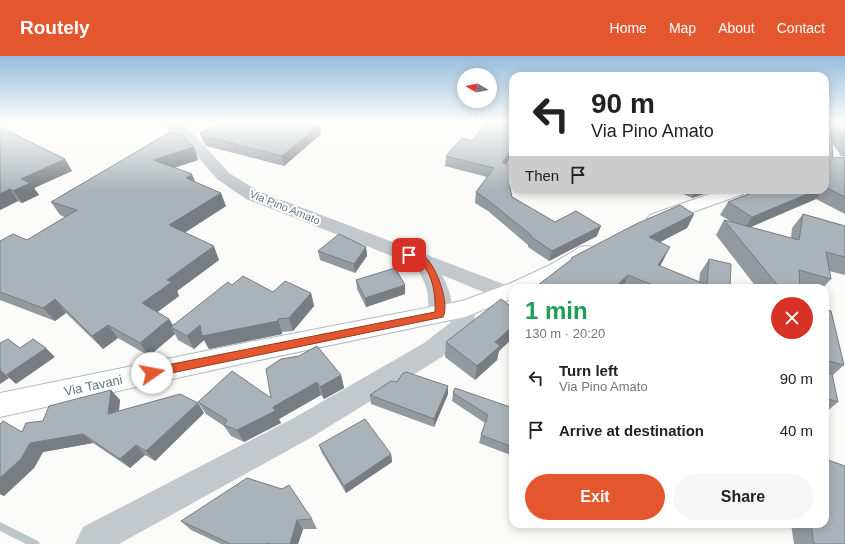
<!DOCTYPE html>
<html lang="en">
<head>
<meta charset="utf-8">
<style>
	body { margin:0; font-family:Arial,sans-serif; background:#f6f6f6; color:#222; height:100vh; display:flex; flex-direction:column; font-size:15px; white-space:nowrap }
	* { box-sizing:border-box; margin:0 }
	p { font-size:13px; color:#767676 }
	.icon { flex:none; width:22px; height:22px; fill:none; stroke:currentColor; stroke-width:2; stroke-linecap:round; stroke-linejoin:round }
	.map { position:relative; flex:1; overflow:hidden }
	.side { position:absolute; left:509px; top:228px; width:320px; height:244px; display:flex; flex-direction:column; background:#fff; border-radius:12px; box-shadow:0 2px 10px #0003 }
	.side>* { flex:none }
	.hud { position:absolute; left:509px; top:16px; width:320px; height:122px; border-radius:12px; box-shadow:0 2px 10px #0003; background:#fff; color:#222; overflow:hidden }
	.needle { width:26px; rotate:279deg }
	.controls { position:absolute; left:457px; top:12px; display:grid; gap:8px }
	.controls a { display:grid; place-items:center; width:40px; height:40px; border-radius:50%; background:#fff; box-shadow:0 2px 10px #0003; font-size:20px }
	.pin { position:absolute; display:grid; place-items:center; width:34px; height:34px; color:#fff; margin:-17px; border-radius:8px; box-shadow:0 2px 6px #0006 }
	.me { position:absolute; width:44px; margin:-22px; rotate:78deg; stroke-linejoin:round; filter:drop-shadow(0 0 3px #0008) }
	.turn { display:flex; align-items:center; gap:14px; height:84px; padding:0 16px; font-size:18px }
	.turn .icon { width:52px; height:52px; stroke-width:2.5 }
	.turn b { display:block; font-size:28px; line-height:34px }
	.then { display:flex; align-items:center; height:38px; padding:0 16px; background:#0003; gap:8px; font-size:15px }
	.round { display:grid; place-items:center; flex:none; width:42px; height:42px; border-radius:21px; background:#f6f6f6 }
	.summary { display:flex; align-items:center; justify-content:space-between; height:68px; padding:0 16px }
	h1 { font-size:24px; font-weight:600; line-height:30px; color:#1e9e55 }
	.cta { display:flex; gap:8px; margin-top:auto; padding:8px 16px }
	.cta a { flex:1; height:46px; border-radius:24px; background:#e4572e; color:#fff; font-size:16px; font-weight:600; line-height:46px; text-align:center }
	.cta a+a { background:#f6f6f6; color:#222 }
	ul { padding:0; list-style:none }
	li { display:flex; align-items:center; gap:12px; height:52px; padding:0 16px }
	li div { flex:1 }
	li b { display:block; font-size:15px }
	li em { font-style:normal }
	header { display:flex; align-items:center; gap:24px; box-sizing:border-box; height:56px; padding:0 20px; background:#e4572e; color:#fff }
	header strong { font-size:19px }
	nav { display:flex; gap:22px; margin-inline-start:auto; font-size:14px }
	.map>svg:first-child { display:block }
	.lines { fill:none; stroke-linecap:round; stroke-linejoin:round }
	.stream { fill:#bbc7cb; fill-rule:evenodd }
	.secondary-casing { stroke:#b3babf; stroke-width:2 }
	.street { fill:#c3c8cc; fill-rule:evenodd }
	.secondary { fill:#fff; fill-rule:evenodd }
	.wall { fill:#929a9f }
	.shaded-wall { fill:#777d82 }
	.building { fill:#aab3b9; stroke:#777d82 }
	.route { fill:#e4572e; stroke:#94391e }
	.labels { text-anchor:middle; stroke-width:4; stroke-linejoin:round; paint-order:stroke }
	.far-street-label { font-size:11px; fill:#657683; stroke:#fff }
	.street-label { font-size:13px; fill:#657683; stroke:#fff }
</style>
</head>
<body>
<header>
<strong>Routely</strong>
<nav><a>Home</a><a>Map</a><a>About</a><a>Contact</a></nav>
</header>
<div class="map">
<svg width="845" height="488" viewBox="0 0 845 488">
	<rect width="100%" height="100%" fill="#fafaf8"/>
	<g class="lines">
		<path class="stream" d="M0 466 38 485 40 488H26L0 475Z"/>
		<g class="secondary-casing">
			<path id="secondary" d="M721 134H745L743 138 662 167 656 168 650 167 647 163 650 159Z
				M587 190 594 191 597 196 594 201 564 219 536 232H513V242L465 261 245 307 0 361V337L245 287 462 245 509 228 550 209 580 191Z"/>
		</g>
		<path class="street" d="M159 66H177L188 73 202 87 229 117 258 135 514 232 513 243 506 245 498 242 442 219C449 232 456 250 448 264L440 266 432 264C427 255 429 245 427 235 425 226 420 217 415 209L246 143 217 123 185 86Z
			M465 245 473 247 476 253 473 271 469 277 442 301 312 381 119 488H75L83 471 292 363 424 287 450 267 454 253 457 247Z"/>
		<use href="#secondary" class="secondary"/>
	</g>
	<path class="wall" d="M225 66H310L309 67 319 69 321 78 284 110 206 90 203 86 200 77Z
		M513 66V98L507 108 513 109V128L510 133 512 141 555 166 597 180 549 205 528 191V189L488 155 475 147 476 136 487 121 445 110 446 100 472 85Z
		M825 66H845V100H841L832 87 833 102 845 101V158L816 143 749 171 791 182 792 172 803 158 845 170V220V219L829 215 831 223 823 232H757L716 179 724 164 733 167 720 159 728 146 759 134H825Z
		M0 71 65 103 72 115 34 132 39 139 22 147 18 145 0 154Z
		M194 91 198 104 174 112 195 126 226 150 184 177 219 204 177 235 179 240 157 256 169 263 173 269 232 229 273 236 311 237 314 250 293 275 282 276V278L209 293 204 284 194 293 178 284 175 278 149 300 118 282 103 293 66 257 55 265 0 244V185L27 184 65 161 60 159 51 146Z
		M674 134H716L692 142Z
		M694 158 687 172 660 186 663 205 660 210 699 226 700 217 709 203 730 232H534L571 204V202Z
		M366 191 367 200 355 217 320 204 318 195Z
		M356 224 405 229V238L366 251 357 233Z
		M513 246V282L499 295 497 304 475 324 445 301 446 286Z
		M825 253 844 309 832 320 838 346 825 357Z
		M341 319 344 332 324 343 321 339 279 363 281 367 244 386 231 380 224 370 206 358 198 346 271 342Z
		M397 326 448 330V338L434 371 371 348 370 339Z
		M111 334 120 344 119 355 198 347 204 357 155 405 145 399 130 412 93 387 43 396 34 412 4 440 0 438V368L22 376 43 365Z
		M453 337 513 352V400L479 387 481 379 485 367 452 345Z
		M319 389 391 398 392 406 346 437 322 397Z
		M312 463 317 473H303L298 488H221L191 474 181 465Z
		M791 468H825L845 488H794Z"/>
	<path class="shaded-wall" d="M319 69 321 78 284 110 282 100Z
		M194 91 198 104 158 117 153 104Z
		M513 91V98L501 117 502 107Z
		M65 103 72 115 34 132 39 139 22 147 13 135 21 123Z
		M192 118 197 131 186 122Z
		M513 121V128L507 138 509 127Z
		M10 133 18 145 0 154V138Z
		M696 134H716L692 142Z
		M817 134H822L816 143 744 174 752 161Z
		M221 137 226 150 175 183 169 169Z
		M694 158 687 172 643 195 649 181Z
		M601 170 597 180 549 205 552 195Z
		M214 190 219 204 177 235 179 240 151 261 142 247 167 224Z
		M366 191 367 200 355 217 354 208Z
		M670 191 663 205 651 224 658 209Z
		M628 219 623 232H614L615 231Z
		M405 229V238L366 251 365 242Z
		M311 237 314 250 293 275 289 262Z
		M55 243 66 257 55 265 43 252Z
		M169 263 175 273 171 271 175 278 149 300 140 287Z
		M278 263 282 276V278L209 293 204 284 194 293 187 280 200 269Z
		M108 269 118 282 103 293 92 280Z
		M513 270V282L499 295 497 304 475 324 477 310 495 286Z
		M46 292 55 301 16 328 6 319Z
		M0 314 9 322 0 328Z
		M341 319 344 332 324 343 320 331Z
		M317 326 321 339 279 363 281 367 244 386 237 374 273 351Z
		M448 330V338L434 371V363Z
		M111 334 120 344 117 368 108 358Z
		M198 347 204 357 155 405 146 395Z
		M83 378 93 387 43 396 34 412 4 440 0 438V422L30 387Z
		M136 389 145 399 130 412 120 403Z
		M391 398 392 406 346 437 344 430Z
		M297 464 303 473 298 488H290Z"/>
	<path class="building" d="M225 66H307L319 69 282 100 203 80 200 77Z
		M487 66H513V91L502 107 513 109V121L509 127 512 141 555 166 576 155 601 170 552 195 530 180 531 179 489 145 476 136 494 112 446 100 462 82 472 85Z
		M825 66H845V82L838 73 833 72 831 73 833 102 845 101V141L825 131V109L830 107 825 106Z
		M0 71 65 103 21 123 30 127 13 135 10 133 0 138Z
		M170 76 182 79 194 91 153 104 192 118 186 122 221 137 169 169 214 190 167 224 172 226 142 247 169 263 140 287 108 269 92 280 55 243 43 252 0 236V185L13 178 27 184 77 154 51 146Z
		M759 134H817L752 161 728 146Z
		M680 149 694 158 649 181 670 191 658 209 707 229 709 203 731 208 730 232H660L628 219 614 232H534L572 203 571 202 636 168Z
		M803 158 845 170V201L826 196 831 223 799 214 800 232H780L724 164 799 184Z
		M339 178 366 191 354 208 318 195Z
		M395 212 405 229 365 242 356 224Z
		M243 220 273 236 285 225 311 237 289 262 278 263V265L202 280 200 269 187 280 171 271 228 226 232 229Z
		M501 243 509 249 513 246V270L495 286 500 290 477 310 446 286Z
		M825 253 831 255 844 309 825 304Z
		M8 283 20 292 33 283 46 292 6 319 0 314V287Z
		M317 290 341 319 320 331 317 326 273 351 275 355 237 374 224 369 227 364 198 346 232 315 271 342 266 313 281 303 299 300Z
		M406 316 448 330 434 363 370 339 391 325 397 326 402 318Z
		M825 316 832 318 838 346 825 342Z
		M455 332 513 352V391L481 379 488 359 453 337Z
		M111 334 108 358 180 338 198 347 146 395 136 389 120 403 83 378 30 387 21 403 0 422V368L3 365 22 376 26 367 43 365 49 350Z
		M365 363 391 398 344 430 319 389Z
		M825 403 845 410V488H814L811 468H825Z
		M247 422 282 433 289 429 312 463 297 464 290 488H271L268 487V488H231L181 465Z"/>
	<linearGradient id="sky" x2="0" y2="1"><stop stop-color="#96bcdc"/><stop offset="0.49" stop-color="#fdfdfc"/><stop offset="1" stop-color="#fdfdfc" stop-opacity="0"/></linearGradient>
	<rect width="845" height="135" fill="url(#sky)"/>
	<path class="route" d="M409 196C414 197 422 199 426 202 437 212 450 248 443 261L152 321 149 320 147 317 149 314 152 312 435 256C436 240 433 218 421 207 417 204 410 202 406 200L404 199Z"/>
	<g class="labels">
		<g class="far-street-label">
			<text transform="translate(285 151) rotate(22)" y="4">Via Pino Amato</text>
		</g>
		<g class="street-label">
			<text transform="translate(93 329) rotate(-12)" y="5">Via Tavani</text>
		</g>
	</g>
</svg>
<div class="controls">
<a><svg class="needle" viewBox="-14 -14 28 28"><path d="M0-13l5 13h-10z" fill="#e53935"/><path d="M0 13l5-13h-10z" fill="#767676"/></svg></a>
</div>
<div class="pin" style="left:409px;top:199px;background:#d93025"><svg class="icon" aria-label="arrive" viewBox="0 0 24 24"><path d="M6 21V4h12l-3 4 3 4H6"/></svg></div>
<svg class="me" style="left:152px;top:317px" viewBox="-20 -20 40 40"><circle r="19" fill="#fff"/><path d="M0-13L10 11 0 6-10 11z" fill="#e4572e"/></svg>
<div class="hud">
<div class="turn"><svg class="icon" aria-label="left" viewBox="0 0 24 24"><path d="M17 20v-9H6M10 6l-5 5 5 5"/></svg><div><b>90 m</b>Via Pino Amato</div></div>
<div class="then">Then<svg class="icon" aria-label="arrive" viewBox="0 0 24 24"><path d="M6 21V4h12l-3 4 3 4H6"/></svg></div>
</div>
<section class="side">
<div class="summary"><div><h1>1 min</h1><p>130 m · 20:20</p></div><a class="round" style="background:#d93025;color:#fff"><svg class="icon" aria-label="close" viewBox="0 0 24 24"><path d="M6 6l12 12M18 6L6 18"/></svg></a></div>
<ul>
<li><svg class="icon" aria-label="left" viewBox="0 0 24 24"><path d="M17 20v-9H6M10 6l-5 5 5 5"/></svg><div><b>Turn left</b><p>Via Pino Amato</p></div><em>90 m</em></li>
<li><svg class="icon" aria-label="arrive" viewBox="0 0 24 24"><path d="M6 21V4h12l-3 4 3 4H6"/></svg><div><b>Arrive at destination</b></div><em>40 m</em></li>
</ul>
<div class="cta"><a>Exit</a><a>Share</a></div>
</section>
</div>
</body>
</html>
